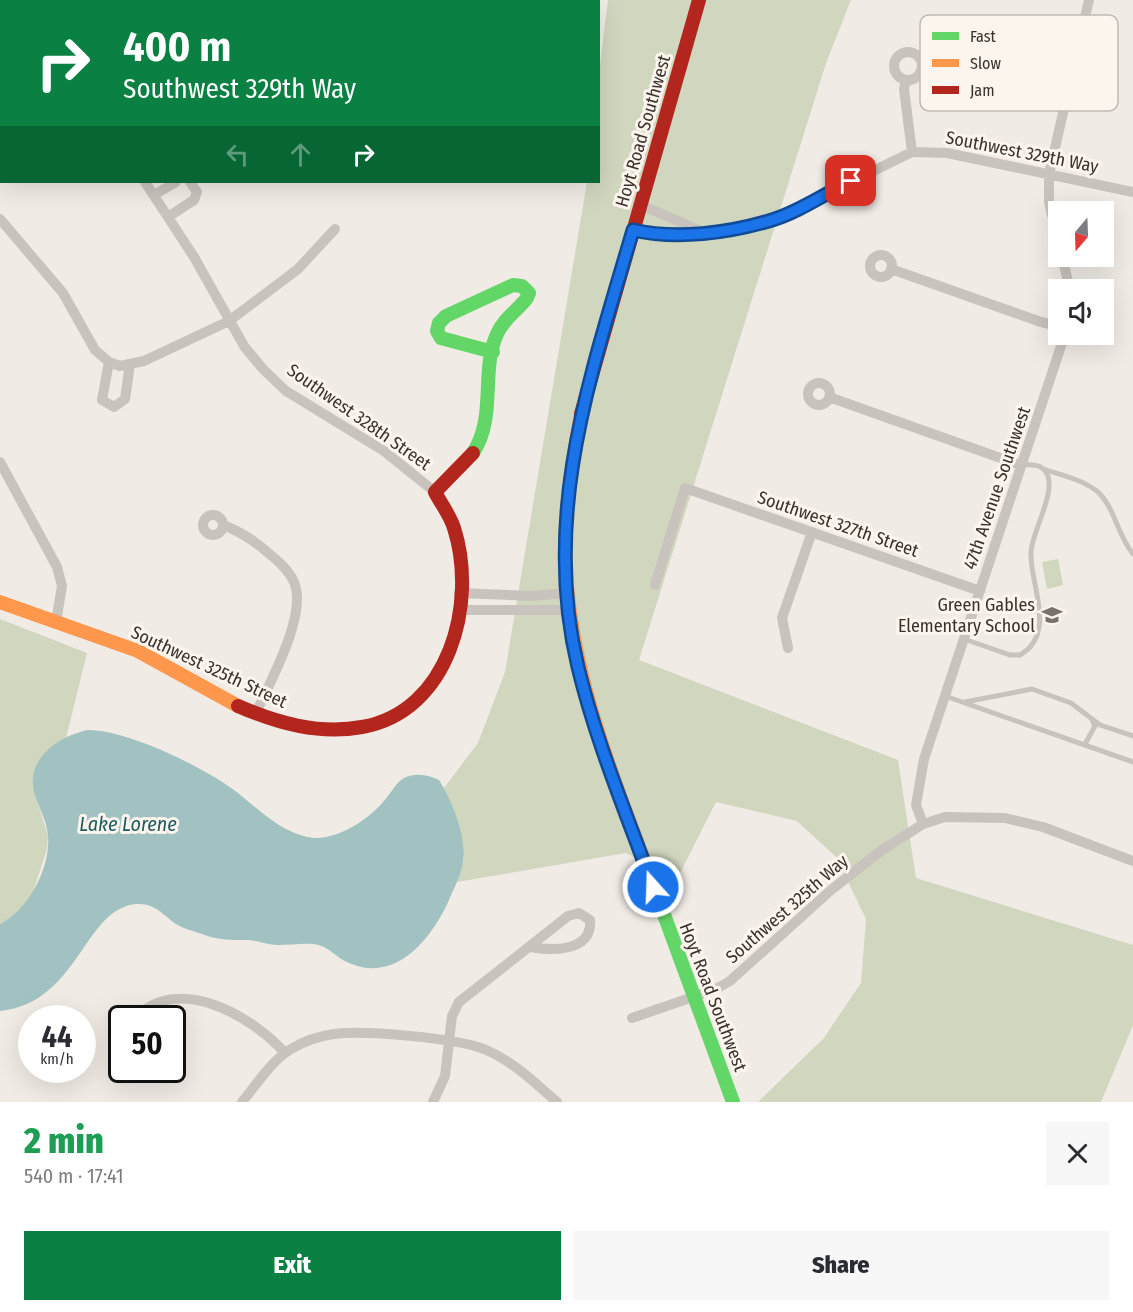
<!DOCTYPE html>
<html lang="en">
<head>
<meta charset="utf-8">
<style>
	body { margin:0; font-family:"Fira Sans Condensed",sans-serif; background:#f7f7f7; color:#2b2b33; height:100vh; display:flex; flex-direction:column; font-size:22px; white-space:nowrap }
	* { box-sizing:border-box; margin:0 }
	p { font-size:20px; color:#7c7c81 }
	.icon { flex:none; width:33px; height:33px; fill:none; stroke:currentColor; stroke-width:2; stroke-linecap:round; stroke-linejoin:round }
	.map { position:relative; height:1102px; overflow:hidden }
	.sheet { display:flex; flex-direction:column; background:#fff; flex:1 }
	.sheet>* { flex:none }
	.guide { position:absolute; left:0px; top:0px; width:600px; height:183px; box-shadow:0 6px 24px #0002; background:#0b8043; color:#fff; overflow:hidden }
	.needle { width:39px; rotate:199deg }
	.controls { position:absolute; left:1048px; top:201px; display:grid; gap:12px }
	.controls a { display:grid; place-items:center; width:66px; height:66px; border-radius:0px; background:#fff; box-shadow:0 6px 24px #0002; font-size:30px }
	.speed { position:absolute; left:18px; top:1005px; display:flex; gap:12px; font-size:30px; font-weight:700; text-align:center }
	.speed>* { display:grid; place-content:center; width:78px; height:78px; border-radius:50%; background:#fff; box-shadow:0 6px 24px #0002; line-height:1 }
	.speed small { font-size:15px; font-weight:400 }
	.speed .limit { border:3px solid #111; border-radius:9px; background:#fff; color:#111 }
	.pin { position:absolute; display:grid; place-items:center; width:51px; height:51px; color:#fff; margin:-26px; border-radius:12px; box-shadow:0 3px 9px #0006 }
	.me { position:absolute; width:66px; margin:-33px; rotate:340deg; stroke-linejoin:round; filter:drop-shadow(0 0 4px #0008) }
	.turn { display:flex; align-items:center; gap:21px; height:126px; padding:0 24px; font-size:27px }
	.turn .icon { width:78px; height:78px; stroke-width:2.5 }
	.turn b { display:block; font-size:42px; line-height:51px }
	.lanes { display:flex; align-items:center; height:57px; padding:0 24px; background:#0003; justify-content:center; gap:30px; direction:ltr }
	.lanes .off { opacity:.35 }
	.round { display:grid; place-items:center; flex:none; width:63px; height:63px; border-radius:0px; background:#f7f7f7 }
	.overview { display:flex; align-items:center; justify-content:space-between; height:102px; padding:0 24px }
	h1 { font-size:36px; font-weight:800; line-height:45px; color:#1e9e55 }
	.button { display:flex; gap:12px; margin-top:auto; padding:12px 24px }
	.button a { flex:1; height:69px; border-radius:0px; background:#0b8043; color:#fff; font-size:24px; font-weight:800; line-height:69px; text-align:center }
	.button a+a { background:#f7f7f7; color:#2b2b33 }
	.map>svg:first-child { display:block }
	.green { fill:#d1d6bf }
	.water { fill:#a1c2c1 }
	.lines { fill:none; stroke-linecap:round; stroke-linejoin:round }
	.lane { stroke:#c9c3be; stroke-width:5 }
	.street { stroke:#c9c3be; stroke-width:10 }
	.fast { stroke:#63d668; stroke-width:14 }
	.slow { stroke:#ff974d; stroke-width:14 }
	.jam { stroke:#b3261e; stroke-width:14 }
	.route-casing { stroke:#114b97; stroke-width:15 }
	.route { stroke:#1a73e8; stroke-width:10 }
	.labels { text-anchor:middle; stroke-width:6; stroke-linejoin:round; paint-order:stroke }
	.street-label { font-size:18px; fill:#3b302b; stroke:#fbf5ee }
	.poi-label { font-size:18px; fill:#3b302b; stroke:#fbf5ee; text-anchor:end }
	.water-label { font-size:20px; font-style:italic; fill:#1f5a5e; stroke:#fbf5ee }
	.key { fill:#fbf5ee; stroke:#c1bab4; stroke-width:1.5 }
	.key-label { font-size:16px; fill:#3b302b }
</style>
</head>
<body>
<div class="map">
<svg width="1133" height="1102" viewBox="0 0 1133 1102">
	<rect width="100%" height="100%" fill="#f0ebe5"/>
	<path class="green" d="M608 0H851L826 63 639 660 898 760 916 878 1133 945V1025L1101 1102H758L823 1039 861 983 866 919 836 857 797 821 716 802 677 879 626 853 457 882 464 859 444 788 478 743 505 672 587 182H598V81Z
		M1058 559 1063 585 1047 589 1042 562Z
		M0 619 87 653 66 738 46 751 34 791 48 836 47 849 32 895 15 916 0 924Z"/>
	<path class="water" d="M88 730C128 730 206 768 238 793 259 810 280 831 307 837 333 843 367 821 383 802 390 795 396 782 404 778 416 772 429 775 439 780 452 801 467 837 463 862 461 875 454 888 449 900 432 938 396 984 349 963 336 958 329 946 314 944 302 943 290 945 278 945 267 945 257 940 246 940 230 940 217 940 202 934 193 931 184 929 176 924 163 915 155 903 137 904 84 907 79 1003 0 1011V924C28 911 51 867 48 836 47 820 38 807 34 792 26 758 59 736 88 730Z"/>
	<g class="lines">
		<path class="lane" d="M1043 469C1061 475 1085 480 1099 493 1115 509 1118 536 1133 554
			M964 639 1010 655H1020C1058 633 1029 583 1031 552 1032 531 1058 490 1046 472 1040 463 1029 465 1020 465
			M945 696 1133 762
			M965 702 1032 689 1071 703 1100 725 1133 736
			M1085 744 1095 726 1092 720"/>
		<path class="street" d="M110 0 115 2
			M529 0 530 2
			M392 2 393 0
			M543 2 544 0
			M894 66a14 14 0 1 1 28 0a14 14 0 1 1-28 0Z
			M906 80 904 89 912 152
			M0 105 2 106
			M145 182 194 257 244 346 263 369 286 391 384 451 435 492
			M154 195 176 182
			M641 205 701 231
			M168 217 194 200 197 192 190 182
			M0 219 63 293 95 350 109 362 120 366 144 361 229 321 298 269 335 229
			M634 229 657 235 704 233 773 220 912 152 947 153 1133 192
			M1059 244 1049 202V174L1089 0
			M870 266a11 11 0 1 1 22 0a11 11 0 1 1-22 0Z
			M1062 256 1070 290
			M891 269 1041 322 1059 326
			M109 362 102 400 114 407 125 399 130 364
			M808 394a11 11 0 1 1 22 0a11 11 0 1 1-22 0Z
			M829 397 1020 465
			M0 462 57 567 62 586 56 622
			M203 525a10 10 0 1 1 20 0a10 10 0 1 1-20 0Z
			M223 525C237 530 255 541 266 551 277 560 288 569 294 582 308 614 270 682 256 713
			M655 585 685 488 980 591
			M459 593 532 596 567 593
			M459 610H570
			M788 648 782 618 812 532
			M923 824 916 805 924 759 1065 334
			M136 1018C178 973 252 1016 285 1053
			M632 1018 716 989 730 981 831 890 882 850 923 824 945 817 1005 818 1043 827 1133 861
			M117 1042 122 1036
			M242 1102C257 1084 271 1061 291 1049 304 1041 320 1036 334 1034 365 1030 455 1038 484 1049 513 1061 534 1082 557 1102
			M433 1102 445 1076 452 1016 459 1002 568 916 579 913 590 920C593 952 552 951 531 947"/>
		<path class="fast" d="M473 453C497 416 480 372 497 334 503 319 518 310 527 298L529 293 522 286 513 285 446 316 439 323 437 331 441 338 493 352
			M652 882 733 1102"/>
		<path class="slow" d="M581 414C571 466 563 519 566 572 572 680 615 782 652 882
			M0 602 138 651 238 706"/>
		<path class="jam" d="M581 414 699 0
			M238 706C277 723 319 735 362 727 449 712 478 603 454 528 450 515 441 504 435 492L473 453"/>
	</g>
	<g class="lines">
		<g class="route-casing">
			<path id="route" d="M653 887C627 815 596 742 578 667 541 514 591 374 633 230 677 240 729 233 772 220 799 212 826 193 851 181"/>
		</g>
		<use href="#route" class="route"/>
	</g>
	<defs>
		<g id="school-bare" transform="scale(1.62)"><path d="M0-5L7-2L0 1L-7-2ZM-4 1L0 2.5L4 1V4Q0 6-4 4Z" fill="#7a716c" stroke="#fbf5ee" stroke-width="2.5" paint-order="stroke"/></g>
	</defs>
	<g fill-rule="evenodd">
		<use href="#school-bare" x="1052" y="615"/>
	</g>
	<g class="labels">
		<g class="street-label">
			<text transform="translate(643 131) rotate(-74)" y="6">Hoyt Road Southwest</text>
			<text transform="translate(1022 152) rotate(11)" y="6">Southwest 329th Way</text>
			<text transform="translate(359 417) rotate(35)" y="6">Southwest 328th Street</text>
			<text transform="translate(997 488) rotate(-71)" y="6">47th Avenue Southwest</text>
			<text transform="translate(838 524) rotate(19)" y="6">Southwest 327th Street</text>
			<text transform="translate(209 667) rotate(25)" y="6">Southwest 325th Street</text>
			<text transform="translate(787 909) rotate(-41)" y="6">Southwest 325th Way</text>
			<text transform="translate(713 997) rotate(69)" y="6">Hoyt Road Southwest</text>
		</g>
		<g class="poi-label">
			<text x="1035" y="611">Green Gables<tspan x="1035" dy="21">Elementary School</tspan></text>
		</g>
		<g class="water-label">
			<text x="128" y="831">Lake Lorene</text>
		</g>
	</g>
	<rect x="920" y="15" width="198" height="96" rx="9" class="key"/>
	<rect x="932" y="32" width="27" height="8" fill="#63d668"/>
	<rect x="932" y="59" width="27" height="8" fill="#ff974d"/>
	<rect x="932" y="86" width="27" height="8" fill="#b3261e"/>
	<g class="key-label">
		<text x="970" y="42">Fast</text>
		<text x="970" y="69">Slow</text>
		<text x="970" y="96">Jam</text>
	</g>
</svg>
<div class="controls">
<a><svg class="needle" viewBox="-14 -14 28 28"><path d="M0-13l5 13h-10z" fill="#e53935"/><path d="M0 13l5-13h-10z" fill="#7c7c81"/></svg></a>
<a><svg class="icon" aria-label="sound" viewBox="0 0 24 24"><path d="M4 9h4l5-4v14l-5-4H4zM17 9q2 3 0 6"/></svg></a>
</div>
<div class="speed"><div>44<small>km/h</small></div><div class="limit">50</div></div>
<div class="pin" style="left:851px;top:181px;background:#d93025"><svg class="icon" aria-label="arrive" viewBox="0 0 24 24"><path d="M6 21V4h12l-3 4 3 4H6"/></svg></div>
<svg class="me" style="left:653px;top:887px" viewBox="-20 -20 40 40"><circle r="17" fill="#1a73e8" stroke="#fff" stroke-width="3"/><path d="M0-11L8 9 0 5-8 9z" fill="#fff"/></svg>
<div class="guide">
<div class="turn"><svg class="icon" aria-label="right" viewBox="0 0 24 24"><path d="M7 20v-9h11M14 6l5 5-5 5"/></svg><div><b>400 m</b>Southwest 329th Way</div></div>
<div class="lanes"><svg class="icon off" aria-label="left" viewBox="0 0 24 24"><path d="M17 20v-9H6M10 6l-5 5 5 5"/></svg><svg class="icon off" aria-label="ahead" viewBox="0 0 24 24"><path d="M12 20V5M6 11l6-6 6 6"/></svg><svg class="icon" aria-label="right" viewBox="0 0 24 24"><path d="M7 20v-9h11M14 6l5 5-5 5"/></svg></div>
</div>
</div>
<section class="sheet">
<div class="overview"><div><h1>2 min</h1><p>540 m · 17:41</p></div><a class="round"><svg class="icon" aria-label="close" viewBox="0 0 24 24"><path d="M6 6l12 12M18 6L6 18"/></svg></a></div>
<div class="button"><a>Exit</a><a>Share</a></div>
</section>
</body>
</html>
